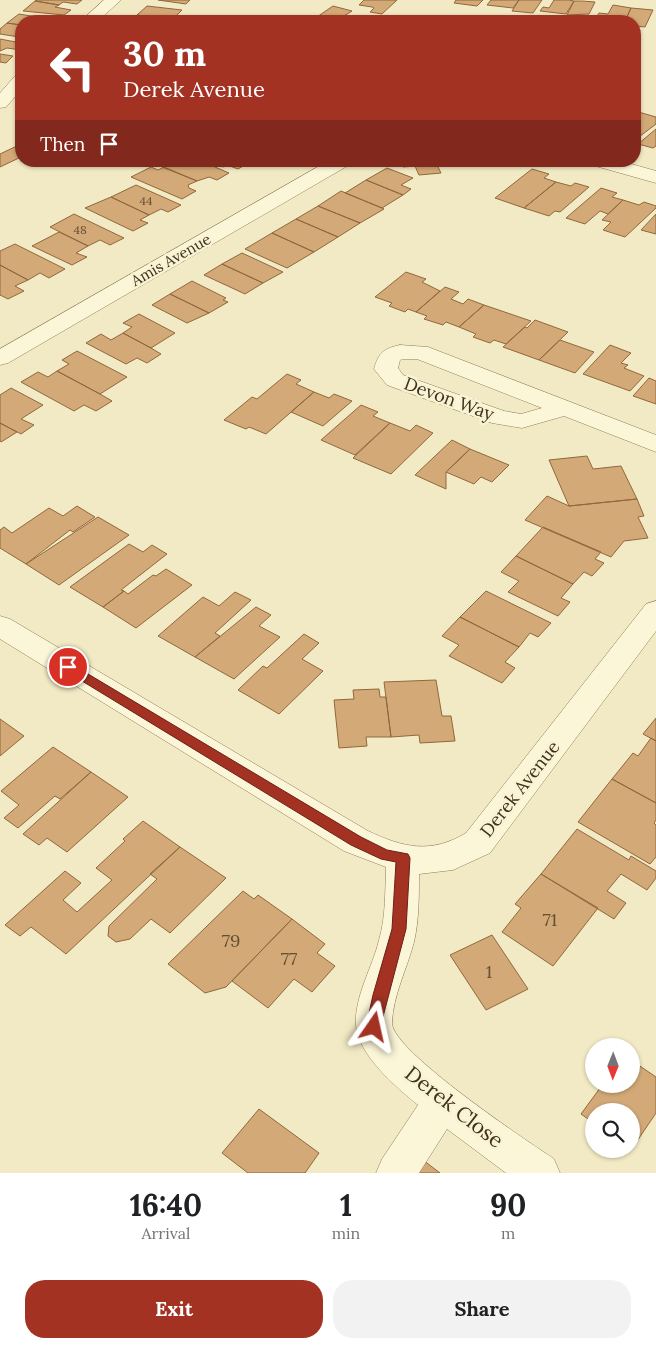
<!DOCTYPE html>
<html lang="en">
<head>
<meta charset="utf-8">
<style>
	body { margin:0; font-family:Lora,serif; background:#f2f2f2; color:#202124; height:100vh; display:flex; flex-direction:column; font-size:19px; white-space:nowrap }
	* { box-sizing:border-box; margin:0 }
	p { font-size:16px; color:#757577 }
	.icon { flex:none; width:28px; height:28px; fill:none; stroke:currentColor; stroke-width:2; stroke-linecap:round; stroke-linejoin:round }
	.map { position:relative; height:1173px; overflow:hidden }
	.sheet { display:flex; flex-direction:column; background:#fff; flex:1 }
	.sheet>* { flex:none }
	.top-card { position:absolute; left:15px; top:15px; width:626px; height:152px; border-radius:20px; box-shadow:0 1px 4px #0004; background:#a33223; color:#fff; overflow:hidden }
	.needle { width:32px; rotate:181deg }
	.fabs { position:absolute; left:585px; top:1038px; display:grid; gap:10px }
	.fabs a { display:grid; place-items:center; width:55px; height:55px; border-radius:50%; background:#fff; box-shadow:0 1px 4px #0004; font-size:25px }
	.pin { position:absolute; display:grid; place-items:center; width:42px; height:42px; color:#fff; margin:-21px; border:2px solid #fff; border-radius:50%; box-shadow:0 1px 5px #0007 }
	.me { position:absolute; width:55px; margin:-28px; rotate:11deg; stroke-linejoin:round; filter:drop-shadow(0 0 4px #0008) }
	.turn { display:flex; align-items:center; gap:18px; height:105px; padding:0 25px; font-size:22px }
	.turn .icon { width:65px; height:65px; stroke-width:2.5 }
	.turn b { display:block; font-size:35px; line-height:42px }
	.then { display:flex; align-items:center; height:48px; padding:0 25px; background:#0003; gap:10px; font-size:19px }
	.eta { display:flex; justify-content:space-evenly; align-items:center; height:85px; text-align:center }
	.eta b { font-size:30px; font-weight:800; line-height:35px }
	.button { display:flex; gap:10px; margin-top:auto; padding:10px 25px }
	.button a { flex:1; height:58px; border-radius:20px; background:#a33223; color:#fff; font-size:20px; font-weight:800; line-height:58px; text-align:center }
	.button a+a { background:#f2f2f2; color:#202124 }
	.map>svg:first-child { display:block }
	.building { fill:#d3a977; stroke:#90683c }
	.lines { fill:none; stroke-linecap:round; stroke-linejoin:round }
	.minor-casing { stroke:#8f7c58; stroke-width:1 }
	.minor { fill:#fcf6d8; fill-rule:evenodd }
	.route { fill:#a33223; stroke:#6a2017 }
	.labels { text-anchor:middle; stroke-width:5; stroke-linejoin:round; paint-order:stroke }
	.far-number-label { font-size:12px; fill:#624f34 }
	.far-street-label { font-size:15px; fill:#3d311e; stroke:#f9f3d4 }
	.street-label { font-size:18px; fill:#3d311e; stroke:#f9f3d4 }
	.near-number-label { font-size:18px; fill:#624f34 }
	.near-street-label { font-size:21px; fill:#3d311e; stroke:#f9f3d4 }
</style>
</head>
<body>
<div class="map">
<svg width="656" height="1173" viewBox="0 0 656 1173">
	<rect width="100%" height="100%" fill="#f2eac4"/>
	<path class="building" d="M37 0H82L77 4 63 2 59 5 35 1Z
		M158 0H190L186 4Z
		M364 0H397L382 14 370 12 374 8 372 7 359 5Z
		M456 0H483L477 6 454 3Z
		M491 0H519L513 8 487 5Z
		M519 0H542L533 13 512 11Z
		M554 0H569L574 1 566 14 540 11 543 7 549 8Z
		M35 1 59 5 55 7 71 10 64 15 23 11Z
		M574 1H582L595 2 589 14 567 15Z
		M613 5 631 8 626 19 608 17 605 21H594L599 13 608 14Z
		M147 6 182 10 172 20 137 15Z
		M333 6 352 11 336 21H311Z
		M631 8 653 10 645 27 635 26V21H625Z
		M19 14 43 18 41 19 56 21H21V25L7 23Z
		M137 15 172 20 130 21Z
		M7 23 21 25V36L19 37 0 34V29Z
		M0 39 21 43V50L7 48 0 51Z
		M0 54 13 56 6 63 0 62Z
		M635 111 656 117V124L635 140Z
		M656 129V146L653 148 638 144Z
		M21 144V157L0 167V154Z
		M173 161H201L229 173 217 180 209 177 197 181 162 167Z
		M209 161H252L238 169 227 165 223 167Z
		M400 161H435L441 173 419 175 415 166 403 167Z
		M435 161H469V162L436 165Z
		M151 167 158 170 164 167 197 181 188 185 189 188 196 191 182 199 131 177Z
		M387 168 413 178 401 185 411 189 403 195 366 180Z
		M532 169 549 174 544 178 556 182 524 208 495 198Z
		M366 180 403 195 382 208 345 193Z
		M556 182 571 186 575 183 589 187 560 212 555 211 549 216 524 208Z
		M136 185 181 205 168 212 161 209 149 215 111 197Z
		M601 188 617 193 612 197 623 200 608 214 600 211 585 224 566 218Z
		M341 191 382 208 384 209 360 223 318 206Z
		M111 197 149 215 140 220 148 223 133 231 85 208Z
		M623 200 639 205 644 202 656 206V208L625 237 603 230 611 222 602 220Z
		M318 206 360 223 338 237 296 219Z
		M74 214 124 238 110 245 100 240 88 246 50 227Z
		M656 214V234L641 230Z
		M296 219 338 237 314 252 272 233Z
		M59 232 88 246 76 253 87 257 72 265 32 246Z
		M272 233 314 252 287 268 245 249Z
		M15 244 65 269 49 278 40 273 28 280 0 265V251Z
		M242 253 283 272 263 283 222 264Z
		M222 264 263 283 245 294 204 275Z
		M0 265 28 280 15 286 24 291 8 299 0 295Z
		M406 272 426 279 422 282 440 291 416 312 408 309 405 312 389 306 392 303 375 297Z
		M192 281 226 298 223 300 228 302 209 313 170 294Z
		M445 287 459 292 451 299 463 304 468 299 484 305 459 327 446 322 443 325 424 319 427 316 416 312Z
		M170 294 209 313 187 323 152 305Z
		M484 305 531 321 506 344 494 340 490 343 473 337 476 334 459 327Z
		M139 314 175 333 151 348 123 333 132 327 123 323Z
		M535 320 568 332 539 360 503 347 525 327 527 328Z
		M123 333 151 348 161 354 147 363 137 358 126 364 86 343 101 334 111 340Z
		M560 340 594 352 575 373 539 360Z
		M610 345 631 353 621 363 628 365 624 368 644 376 630 391 583 374Z
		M77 351 127 377 100 394 57 371 69 364 62 360Z
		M57 371 100 394 112 401 96 411 84 405 74 411 21 382 38 372 48 377Z
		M287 374 301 380 296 384 314 392 266 434 249 427 246 429 224 420 252 397 257 399Z
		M649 378 656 381V404L633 396Z
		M11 388 43 405 21 419 34 425 21 434 0 423V395Z
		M314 392 329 398 334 394 352 401 323 426 291 412Z
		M361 405 378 412 373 416 390 423 355 455 321 440Z
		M0 423 17 432 1 442 0 441Z
		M390 423 410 431 416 425 433 433 391 474 353 458Z
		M452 440 470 449 446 472V489L415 475Z
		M470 449 509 465 492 482 481 477 474 484 446 472Z
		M587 456 593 469 621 466 637 499 569 506 549 460Z
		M547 496 569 506 637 499 644 516 638 517 648 538 624 541 611 557 525 520Z
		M77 506 95 517 73 532 70 530 26 564 0 548V530L4 527 12 533 49 508 63 516Z
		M98 517 129 535 59 585 26 564Z
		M543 527 601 552 595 559 604 563 592 576 584 572 573 584 516 556Z
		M129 544 143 552 152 545 167 554 121 590 124 591 103 607 70 587Z
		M516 556 573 584 561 598 570 602 558 616 508 592 519 581 501 572Z
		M166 569 192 585 136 628 103 607 124 591 128 594 153 575 156 576Z
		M486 591 551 623 538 637 530 633 519 647 460 617Z
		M235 592 251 600 215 633 220 636 195 657 158 636 203 597 219 606Z
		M256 607 271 615 259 626 280 637 234 679 195 657Z
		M460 617 519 647 505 662 515 668 502 683 449 656 459 645 442 636Z
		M304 634 319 643 302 659 323 671 279 714 238 690 263 666 267 668Z
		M436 680 442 716H451L455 741 420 743 419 735 391 737 384 682Z
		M379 689 380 697H386L391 737H366L367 746 339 748 334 700 354 699 353 690Z
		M656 718V741L643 734Z
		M0 719 24 736 0 756Z
		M651 738 656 741V803L612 779 633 753 638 756Z
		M53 747 91 772 60 799 55 796 18 828 4 818 19 805 1 791Z
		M91 772 128 797 67 852 47 838 39 845 23 834Z
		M612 779 656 803V820L654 823 656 825V857L650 864 578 822Z
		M143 821 180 847 66 954 31 927 20 936 5 925 65 871 81 883 63 900 77 912 112 880 96 868 125 841 123 839Z
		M577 829 629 860 631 856 656 871V878L647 890 621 874 607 891 626 903 614 919 541 874Z
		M180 847 226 878 170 933 151 919 130 939 116 942 108 936 109 926 157 879 150 874Z
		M541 874 598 908 553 966 502 932 521 908 515 904Z
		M243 891 254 899 258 895 292 919 226 987 205 993 168 964Z
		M292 919 325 944 317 953 335 966 312 992 294 979 268 1008 232 981Z
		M492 935 528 989 486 1010 450 955Z
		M631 1060 656 1077V1113L631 1150V1111H594V1123L581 1114 603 1084H631Z
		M259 1109 319 1153 305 1173H248L222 1153Z
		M423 1160 440 1173H413Z"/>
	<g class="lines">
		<g class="minor-casing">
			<path id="minor" d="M104 0H121L98 21H81Z
				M21 75V90L6 107 0 108V93L15 76Z
				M328 161H351L349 165 8 363 0 365V349Z
				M590 161H621L656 171V183L592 165Z
				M400 345 428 347 656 435V452L564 416 522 428 492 423 387 385 374 369C379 352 383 349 400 345ZM403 359H417L542 408 521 414 504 411 403 375 398 368 400 360Z
				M656 601V631L490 853 453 870 419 874C419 897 419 920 414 942 407 969 393 995 392 1023 392 1051 527 1141 554 1159L560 1173H506L447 1129 419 1173H376L382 1159 418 1105C396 1087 358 1055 356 1025 354 997 373 966 379 940 386 916 385 891 386 867L344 851 0 639V616L10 619 368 831C404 848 431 854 466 833L646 604Z"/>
		</g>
		<use href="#minor" class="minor"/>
	</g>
	<path class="route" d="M68 662 361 837 387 850 408 854 410 858 406 929 379 1032 374 1034 368 1032 366 1027 373 995 392 929 396 862 381 859 351 845 64 670 62 667 64 664Z"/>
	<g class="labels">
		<g class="far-number-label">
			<text x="146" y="205">44</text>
			<text x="80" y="234">48</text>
		</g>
		<g class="far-street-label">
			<text transform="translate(171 260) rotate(-30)" y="5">Amis Avenue</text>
		</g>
		<g class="street-label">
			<text transform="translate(449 399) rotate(20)" y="6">Devon Way</text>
			<text transform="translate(520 789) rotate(-52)" y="6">Derek Avenue</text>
		</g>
		<g class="near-number-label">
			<text x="550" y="926">71</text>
			<text x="231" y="947">79</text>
			<text x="289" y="965">77</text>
			<text x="489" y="978">1</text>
		</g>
		<g class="near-street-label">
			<text transform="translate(454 1107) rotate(38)" y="7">Derek Close</text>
		</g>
	</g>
</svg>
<div class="fabs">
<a><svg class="needle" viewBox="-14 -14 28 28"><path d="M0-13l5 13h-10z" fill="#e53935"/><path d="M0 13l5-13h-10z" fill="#757577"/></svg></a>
<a><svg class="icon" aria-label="search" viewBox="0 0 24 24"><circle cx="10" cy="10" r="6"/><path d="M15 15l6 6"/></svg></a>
</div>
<div class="pin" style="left:68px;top:667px;background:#d93025"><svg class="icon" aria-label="arrive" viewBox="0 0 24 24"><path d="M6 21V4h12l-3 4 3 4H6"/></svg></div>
<svg class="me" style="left:374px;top:1027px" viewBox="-20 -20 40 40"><path d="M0-17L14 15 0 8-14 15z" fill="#a33223" stroke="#fff" stroke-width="4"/></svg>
<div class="top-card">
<div class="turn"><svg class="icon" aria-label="left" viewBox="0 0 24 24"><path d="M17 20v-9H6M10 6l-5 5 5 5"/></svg><div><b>30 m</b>Derek Avenue</div></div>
<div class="then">Then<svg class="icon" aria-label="arrive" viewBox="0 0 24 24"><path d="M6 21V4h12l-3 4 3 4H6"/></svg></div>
</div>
</div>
<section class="sheet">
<div class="eta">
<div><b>16:40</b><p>Arrival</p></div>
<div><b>1</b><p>min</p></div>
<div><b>90</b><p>m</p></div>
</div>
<div class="button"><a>Exit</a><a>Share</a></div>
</section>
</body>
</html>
